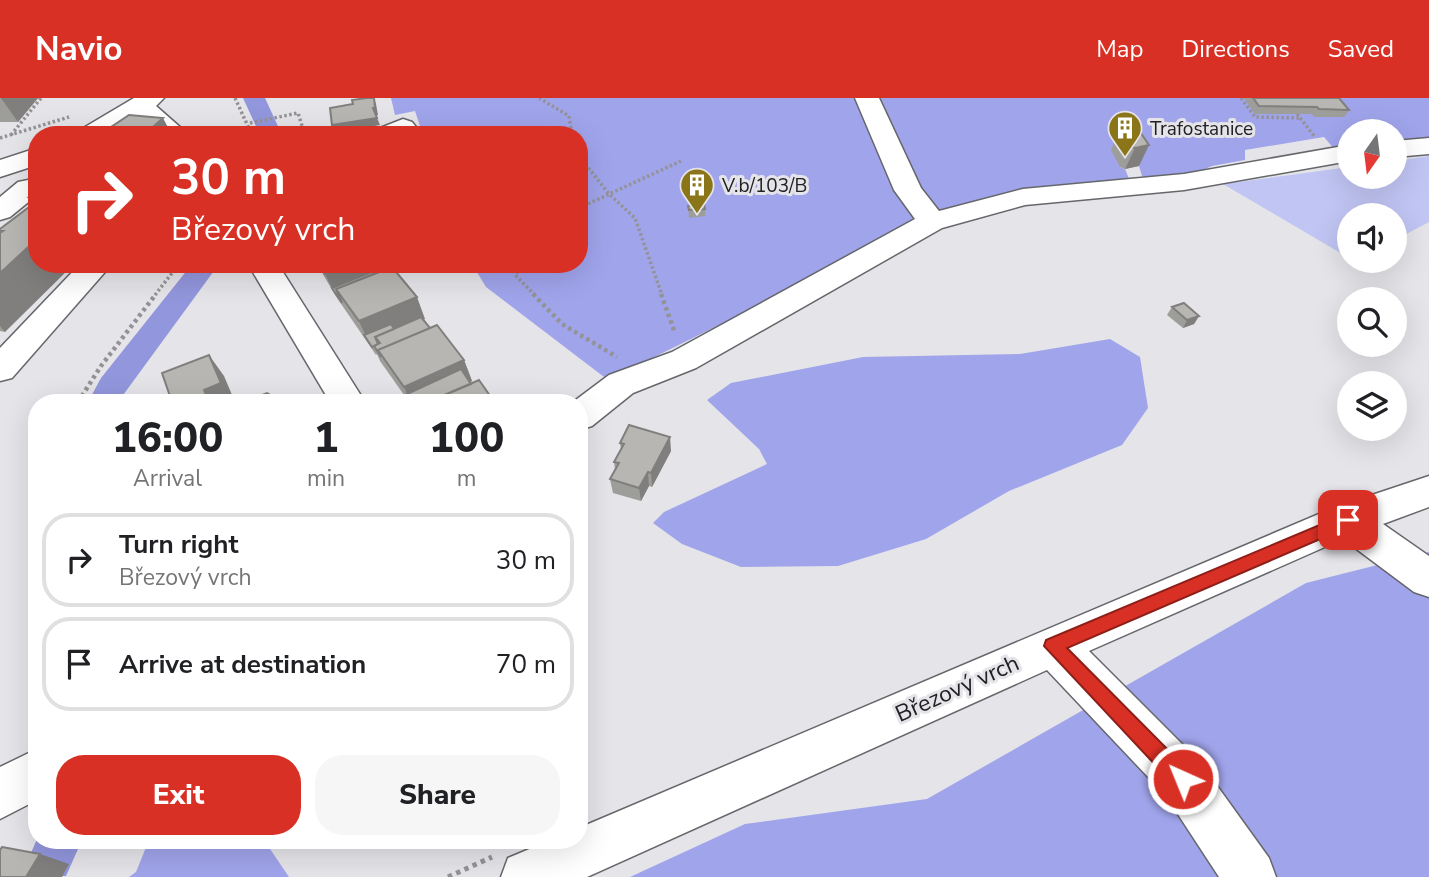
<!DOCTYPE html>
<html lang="en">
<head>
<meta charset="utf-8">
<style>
	body { margin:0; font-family:"Nunito Sans",sans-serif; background:#f6f6f6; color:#202124; height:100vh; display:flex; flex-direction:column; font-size:26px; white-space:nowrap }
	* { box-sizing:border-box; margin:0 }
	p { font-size:23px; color:#757577 }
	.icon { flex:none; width:38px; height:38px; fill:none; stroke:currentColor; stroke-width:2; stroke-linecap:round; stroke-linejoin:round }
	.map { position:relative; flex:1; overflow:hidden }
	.details { position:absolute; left:28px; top:296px; width:560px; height:455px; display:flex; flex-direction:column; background:#fff; border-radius:28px; box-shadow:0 7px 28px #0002 }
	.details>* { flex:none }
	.guide { position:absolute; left:28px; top:28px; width:560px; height:147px; border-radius:28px; box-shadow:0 7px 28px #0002; background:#d93025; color:#fff; overflow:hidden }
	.needle { width:46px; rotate:194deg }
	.fabs { position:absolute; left:1337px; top:21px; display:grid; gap:14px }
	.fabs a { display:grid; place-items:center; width:70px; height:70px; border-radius:50%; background:#fff; box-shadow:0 7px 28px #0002; font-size:35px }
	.pin { position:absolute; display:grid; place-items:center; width:60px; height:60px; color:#fff; margin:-30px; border-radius:14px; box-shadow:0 4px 10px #0006 }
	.me { position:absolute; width:77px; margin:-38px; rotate:316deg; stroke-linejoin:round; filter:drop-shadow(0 0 5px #0008) }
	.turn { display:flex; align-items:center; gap:24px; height:147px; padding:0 28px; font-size:32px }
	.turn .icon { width:91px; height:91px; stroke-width:2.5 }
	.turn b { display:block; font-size:49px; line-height:60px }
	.eta { display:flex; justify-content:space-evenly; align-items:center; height:119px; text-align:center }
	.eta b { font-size:42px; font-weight:800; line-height:49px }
	.action { display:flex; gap:14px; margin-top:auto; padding:14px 28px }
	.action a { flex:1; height:80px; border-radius:28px; background:#d93025; color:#fff; font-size:28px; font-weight:800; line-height:80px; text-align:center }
	.action a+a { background:#f6f6f6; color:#202124 }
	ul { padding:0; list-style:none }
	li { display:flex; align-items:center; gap:21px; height:94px; margin:0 14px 10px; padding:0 14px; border:4px solid #e0e0e0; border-radius:28px }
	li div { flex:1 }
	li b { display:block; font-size:26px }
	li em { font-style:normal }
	header { display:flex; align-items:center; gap:42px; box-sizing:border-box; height:98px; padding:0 35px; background:#d93025; color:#fff }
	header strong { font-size:33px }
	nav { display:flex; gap:38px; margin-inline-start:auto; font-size:24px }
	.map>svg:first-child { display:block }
	.green { fill:#c1c5f3 }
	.forest { fill:#a0a4eb }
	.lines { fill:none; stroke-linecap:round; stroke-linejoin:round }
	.canal { fill:#9296dc; fill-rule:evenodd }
	.minor-casing { stroke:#66676b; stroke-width:3 }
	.path-far2 { stroke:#939397; stroke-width:3.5; stroke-dasharray:2.5 2.5; stroke-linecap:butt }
	.path-far1 { stroke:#939397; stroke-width:4.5; stroke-dasharray:3.5 3.5; stroke-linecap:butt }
	.path { stroke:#939397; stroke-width:5; stroke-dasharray:4.5 4.5; stroke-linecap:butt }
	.minor { fill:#fff; fill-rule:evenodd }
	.wall { fill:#9d9d99 }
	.shaded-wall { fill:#807f7d }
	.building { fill:#b7b6b2; stroke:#807f7d; stroke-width:2 }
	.route { fill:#d93025; stroke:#8d1f18; stroke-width:2 }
	.labels { text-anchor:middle; stroke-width:6; stroke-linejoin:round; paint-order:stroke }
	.far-poi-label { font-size:19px; fill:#212123; stroke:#e4e4e9; text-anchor:start }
	.street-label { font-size:23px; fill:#212123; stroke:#e4e4e9 }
</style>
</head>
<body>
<header>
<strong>Navio</strong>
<nav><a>Map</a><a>Directions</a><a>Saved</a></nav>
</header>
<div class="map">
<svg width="1429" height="779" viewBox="0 0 1429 779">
	<rect width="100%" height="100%" fill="#e4e4e9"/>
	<path class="green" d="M1429 58V124L1395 142V117H1349V160L1223 86 1349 69V79H1395V63Z"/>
	<path class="forest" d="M391 0H1429V45L1395 47V33H1349V51L1335 52 1324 39 1245 52V62L1212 68 1194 76 1147 81 1142 78 1139 68 1120 69 1125 71 1130 83 1045 93 911 132 608 282 486 189 472 166H579V37H423L415 13 395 17Z
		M1110 241 1140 259 1148 310 1122 347 1009 393 926 441 838 468 741 469 682 446 653 425 664 414 767 366 759 351 707 302 731 285 863 259 1020 256Z
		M1429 454V779H630L745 726 927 701 1306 485Z
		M149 742H264L289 779H129L136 774Z"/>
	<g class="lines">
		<path class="canal" d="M243 0H265L282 37H260Z
			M192 166H219L118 304H88L101 280Z
			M37 741 82 742 66 778H34L28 762Z"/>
		<g class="minor-casing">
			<path id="minor" d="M134 0H164L156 8 189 37H161L138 19 108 37H76L80 32Z
				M855 0H879L921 90 939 113 1023 91 1184 76 1349 47V63L1184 92 1025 107 942 130 696 270 633 295 592 328 579 332V304H573L609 277 672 254 915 121 894 92Z
				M403 21 412 24 416 29 412 34 371 37 375 32Z
				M1429 40V56L1395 59V43Z
				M37 50V67L0 79V62Z
				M28 82 37 84V97L10 119 0 122V99L18 84Z
				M80 166H112L12 280 0 283V250Z
				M254 166H284L281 171 365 304H330L251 171Z
				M1429 378V409L1383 426 1429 458V499L1414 494 1343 441 1089 553 1200 664 1269 760 1276 779H1219L1166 698 1047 572 587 779H501L508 760 551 742H579V730L1333 410Z
				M37 651V702L0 721V669Z"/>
		</g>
		<path class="path-far2" d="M235 0 252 37
			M539 0 569 18 572 37
			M1241 0 1255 19 1300 20
			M1297 16 1315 39
			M250 25 298 15 305 37
			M11 37 41 0
			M0 40 69 19
			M579 58 609 96 635 120 662 197
			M579 110 681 63
			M524 166 515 177 535 197
			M155 197 179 166"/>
		<path class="path-far1" d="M533 196 562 226 617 259
			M661 196 675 235
			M78 304 101 268 156 196"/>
		<path class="path" d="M448 779 492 759"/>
		<use href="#minor" class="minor"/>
	</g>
	<path class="wall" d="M0 0H38L18 24H0Z
		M1244 0H1339L1349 12 1344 19H1314L1312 16H1255Z
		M1120 31 1149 47 1139 68 1125 71 1120 69 1111 52Z
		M37 93V166L5 234 0 233V131L34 105 29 99Z
		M688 108 705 111V118L689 120Z
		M317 166H379L381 170 425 221H423L430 230 464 262 472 283 470 284 488 304H409L380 263 377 256 376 257 335 197Z
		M1172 209 1199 218 1194 226 1183 230 1167 217Z
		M620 345 671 353 652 389 649 388 641 403 613 395 610 381 615 372 614 364 621 352Z"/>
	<path class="shaded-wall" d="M1 0H38L18 24Z
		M374 0 376 6 378 17 375 18 373 10Z
		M163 20 172 37H144Z
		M377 20 380 27 335 35 332 27Z
		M1149 47 1139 68 1125 71 1135 50Z
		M37 141V166H74L5 234 0 228V175Z
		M350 166H379L384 178 332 190 325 176Z
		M417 199 425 221 369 245 359 223Z
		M1199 218 1194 226 1183 230 1187 222Z
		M209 257 224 278 235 304H172L204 292Z
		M464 262 472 283 426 304 407 296 404 289Z
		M670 339 671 353 652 389 651 375Z
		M648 374 649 388 641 403 639 390Z
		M40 756 69 766 62 779H26Z"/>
	<path class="building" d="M367 0H374L375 10H373L377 20 332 27 330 10 353 6 352 2Z
		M1253 0H1339L1349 12 1319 11 1317 9 1259 8Z
		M129 17 163 20 144 37H103L111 29Z
		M1120 31H1138L1149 47 1135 50 1130 48Z
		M37 93V100L29 99Z
		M37 103V141L0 175V135L3 133H0V131Z
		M704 106 705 111 689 112 688 108Z
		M319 166H350L325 176Z
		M386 168 388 170 336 191 342 205 332 190Z
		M392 169 417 199 359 223 336 191Z
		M1184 205 1199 218 1187 222 1172 209Z
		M421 219 430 230 378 252 381 259 374 248 380 245 375 239Z
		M391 226 394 231 375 239 378 246 372 249 364 237Z
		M437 227 464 262 404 289 378 252Z
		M209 257 221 285 204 292 206 297 191 303 189 298 172 304 162 275Z
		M461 271 471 286 428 304H412L407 296Z
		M479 282 493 302 488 304H428Z
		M267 295 274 299 277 304H244Z
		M629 327 670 339 651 375 648 374 639 390 610 381 619 365 614 364 624 346 620 345Z
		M2 749 40 756 26 779H0V752Z"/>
	<path class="route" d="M1348 415 1353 417 1356 422 1353 427 1067 550 1190 674 1193 681 1190 688 1183 691 1175 688 1044 548 1046 542Z"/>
	<defs>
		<g id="building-pin" transform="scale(1.75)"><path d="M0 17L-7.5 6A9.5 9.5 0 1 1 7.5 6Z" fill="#8a7619" stroke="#e4e4e9"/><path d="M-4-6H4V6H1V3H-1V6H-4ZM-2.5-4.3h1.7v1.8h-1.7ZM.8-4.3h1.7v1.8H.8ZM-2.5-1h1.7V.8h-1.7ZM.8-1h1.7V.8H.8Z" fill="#fff"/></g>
	</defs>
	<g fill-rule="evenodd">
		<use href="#building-pin" x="1125" y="30"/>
		<use href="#building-pin" x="697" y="87"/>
	</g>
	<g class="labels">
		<g class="far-poi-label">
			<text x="1150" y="37">Trafostanice</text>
			<text x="722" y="94">V.b/103/B</text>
		</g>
		<g class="street-label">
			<text transform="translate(957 590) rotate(-24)" y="8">Březový vrch</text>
		</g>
	</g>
</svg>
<div class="fabs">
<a><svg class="needle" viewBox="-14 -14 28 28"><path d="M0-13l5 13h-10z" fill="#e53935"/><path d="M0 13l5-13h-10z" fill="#757577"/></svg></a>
<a><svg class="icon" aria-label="sound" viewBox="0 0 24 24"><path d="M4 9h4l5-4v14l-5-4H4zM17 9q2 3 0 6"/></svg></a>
<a><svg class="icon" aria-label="search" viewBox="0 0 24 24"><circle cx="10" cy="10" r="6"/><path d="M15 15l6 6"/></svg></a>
<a><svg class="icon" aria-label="layers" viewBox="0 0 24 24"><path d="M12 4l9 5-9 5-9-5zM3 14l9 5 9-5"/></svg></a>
</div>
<div class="pin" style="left:1348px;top:422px;background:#d93025"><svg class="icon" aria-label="arrive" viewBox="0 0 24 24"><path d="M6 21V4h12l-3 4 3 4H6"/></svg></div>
<svg class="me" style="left:1183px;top:681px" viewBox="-20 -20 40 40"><circle r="17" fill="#d93025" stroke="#fff" stroke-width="3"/><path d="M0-11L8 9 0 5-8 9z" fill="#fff"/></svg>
<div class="guide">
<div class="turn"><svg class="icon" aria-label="right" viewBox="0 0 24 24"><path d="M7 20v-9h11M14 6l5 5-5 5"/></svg><div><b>30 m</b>Březový vrch</div></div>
</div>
<section class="details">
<div class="eta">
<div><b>16:00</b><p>Arrival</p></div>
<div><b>1</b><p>min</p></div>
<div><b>100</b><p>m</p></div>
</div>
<ul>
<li><svg class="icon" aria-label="right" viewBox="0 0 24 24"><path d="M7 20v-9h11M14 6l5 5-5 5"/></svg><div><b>Turn right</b><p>Březový vrch</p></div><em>30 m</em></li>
<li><svg class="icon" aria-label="arrive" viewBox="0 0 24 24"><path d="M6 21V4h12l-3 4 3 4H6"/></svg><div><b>Arrive at destination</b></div><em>70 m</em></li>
</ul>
<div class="action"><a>Exit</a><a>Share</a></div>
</section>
</div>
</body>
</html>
